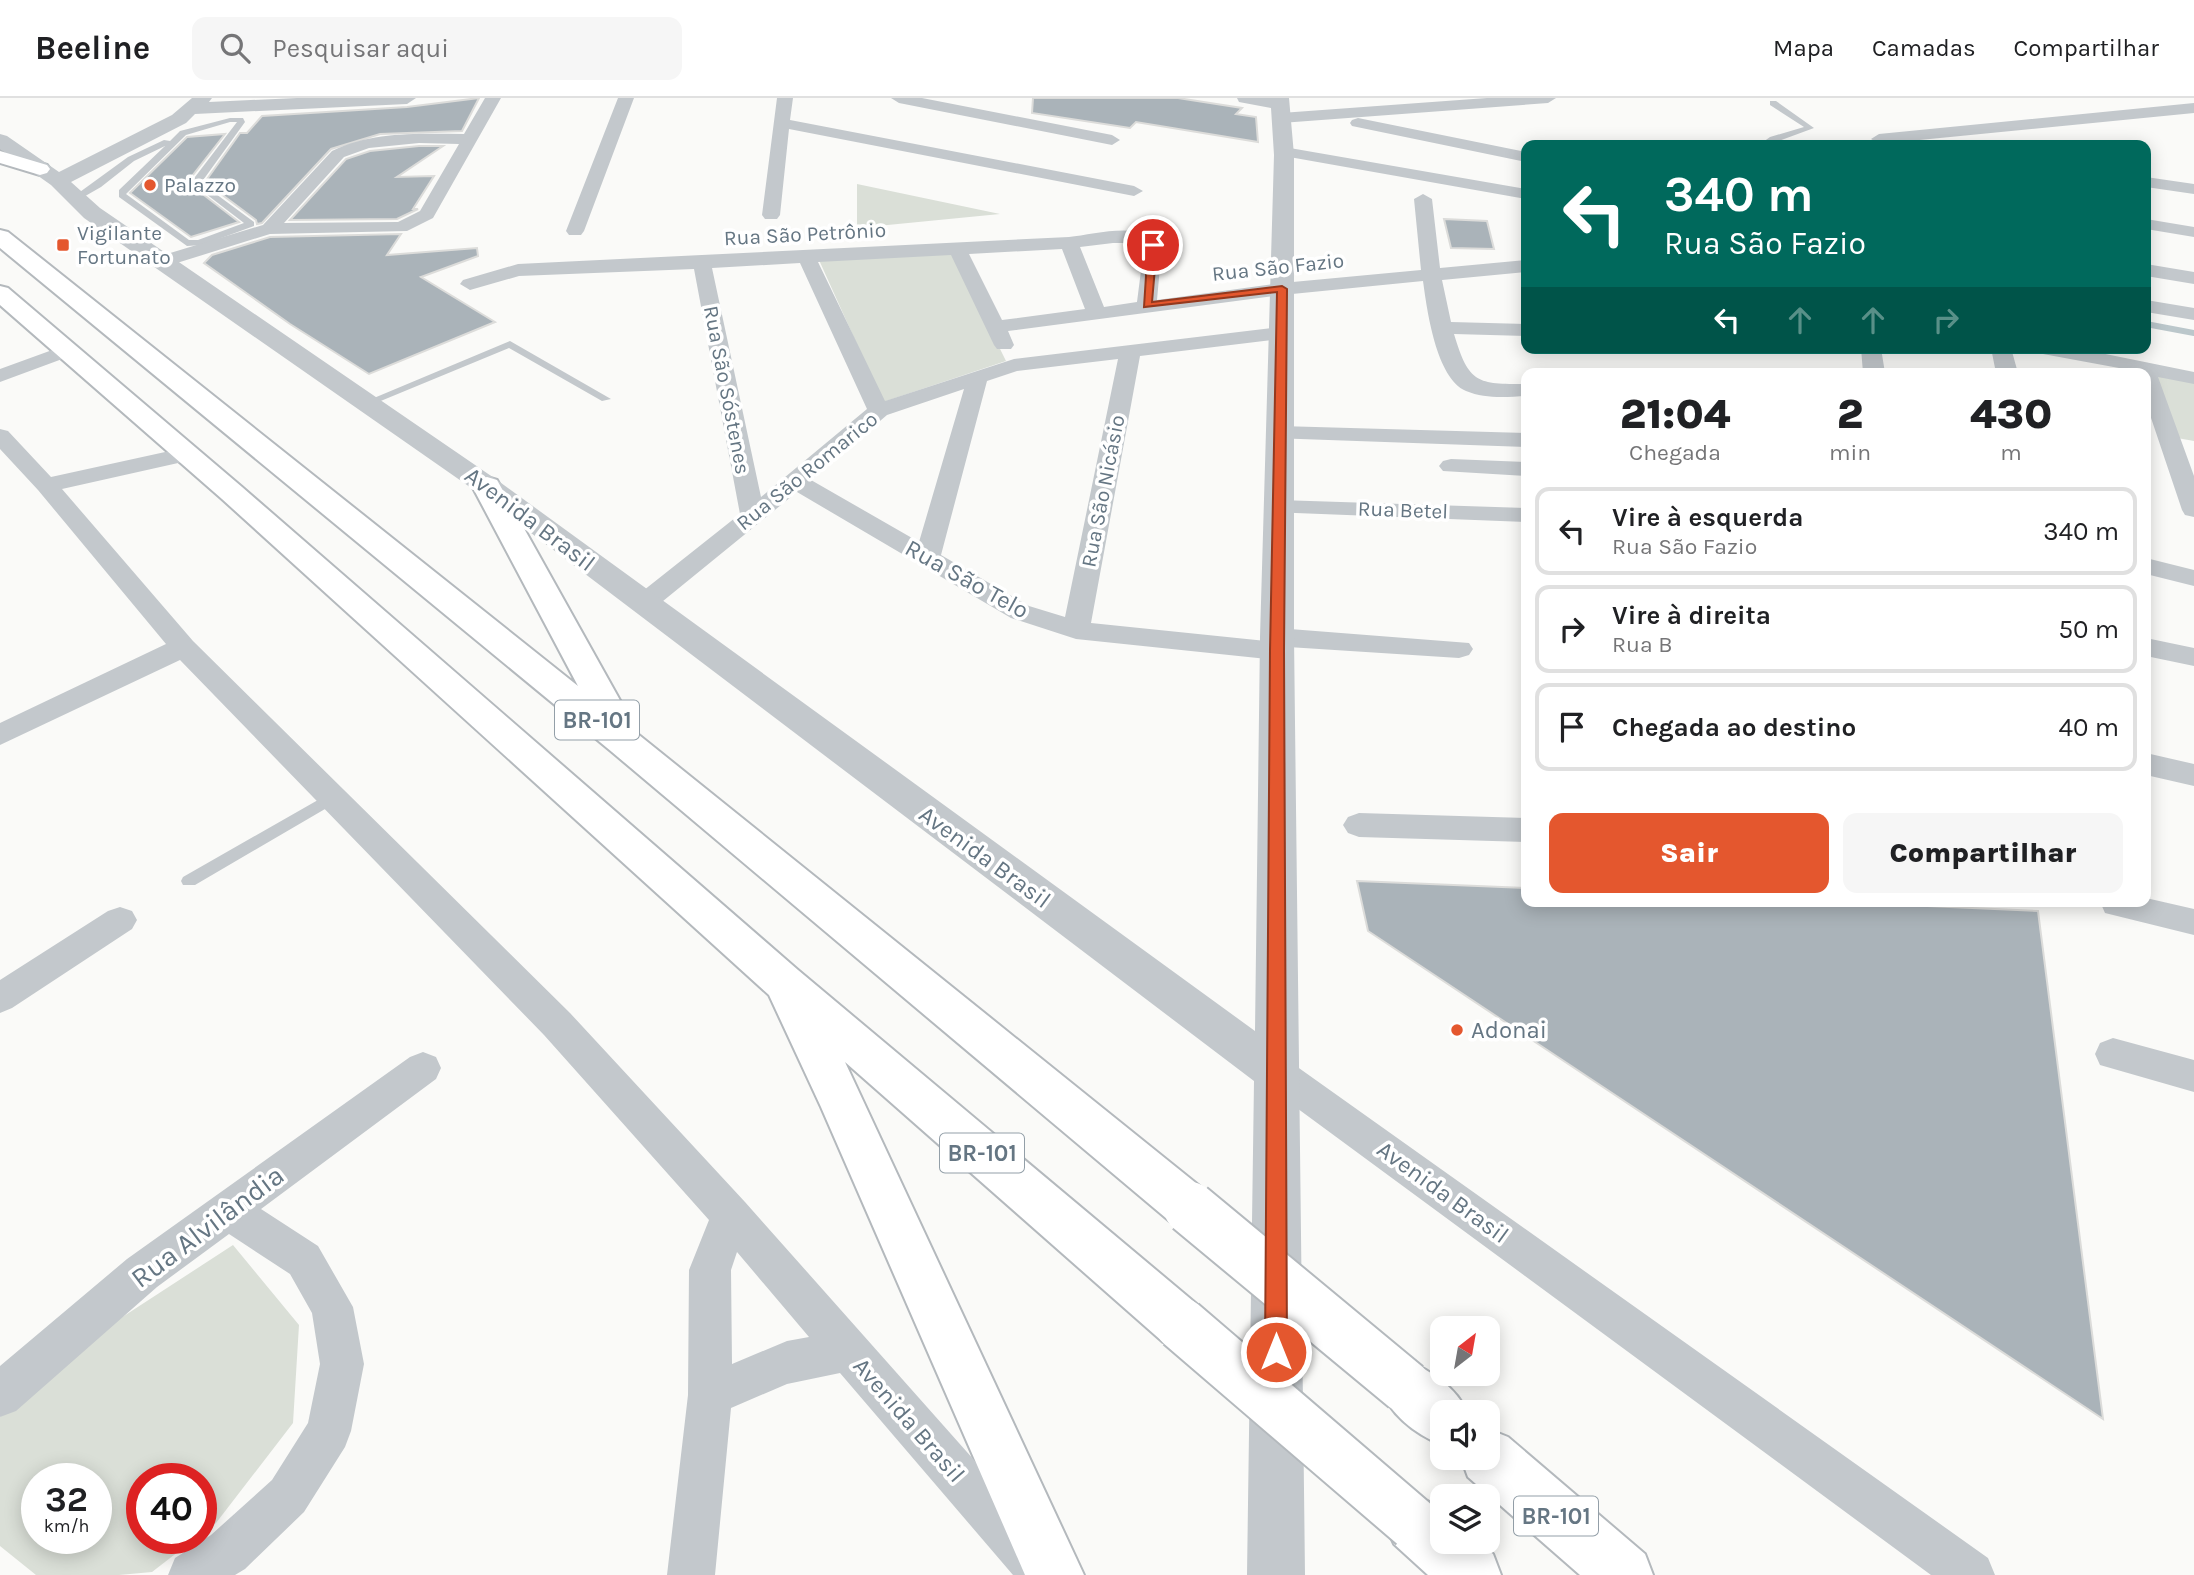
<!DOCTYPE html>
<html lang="pt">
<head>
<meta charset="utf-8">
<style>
	body { margin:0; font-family:Karla,sans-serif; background:#f6f6f6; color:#202124; height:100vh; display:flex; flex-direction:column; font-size:26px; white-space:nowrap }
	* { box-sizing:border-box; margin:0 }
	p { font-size:23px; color:#757577 }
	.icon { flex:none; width:38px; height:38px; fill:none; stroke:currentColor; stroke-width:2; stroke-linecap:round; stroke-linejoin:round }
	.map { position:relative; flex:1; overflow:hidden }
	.panel { position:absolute; left:1521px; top:270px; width:630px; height:539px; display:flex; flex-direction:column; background:#fff; border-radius:14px; box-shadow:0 4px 18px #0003 }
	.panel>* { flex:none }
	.top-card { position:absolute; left:1521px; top:42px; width:630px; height:214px; border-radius:14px; box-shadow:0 4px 18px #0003; background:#00695c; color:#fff; overflow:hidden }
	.needle { width:46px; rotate:31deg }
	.tools { position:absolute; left:1430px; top:1218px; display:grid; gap:14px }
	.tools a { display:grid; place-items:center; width:70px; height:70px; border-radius:14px; background:#fff; box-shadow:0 4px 18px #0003; font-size:35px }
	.speed { position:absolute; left:21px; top:1365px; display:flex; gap:14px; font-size:35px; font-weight:700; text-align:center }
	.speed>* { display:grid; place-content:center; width:91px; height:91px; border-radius:50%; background:#fff; box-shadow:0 4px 18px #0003; line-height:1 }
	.speed small { font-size:18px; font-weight:400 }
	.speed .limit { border:10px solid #d22; background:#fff; color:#111 }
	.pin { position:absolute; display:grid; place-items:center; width:60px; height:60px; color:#fff; margin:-30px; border:4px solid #fff; border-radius:50%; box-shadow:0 2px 7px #0007 }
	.me { position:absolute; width:77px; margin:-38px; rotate:0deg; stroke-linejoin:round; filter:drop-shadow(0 0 5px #0008) }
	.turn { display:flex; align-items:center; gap:24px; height:147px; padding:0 28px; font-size:32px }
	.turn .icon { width:91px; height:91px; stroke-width:2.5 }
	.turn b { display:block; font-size:49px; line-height:60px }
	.lanes { display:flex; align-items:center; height:66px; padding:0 28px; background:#0003; justify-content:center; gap:35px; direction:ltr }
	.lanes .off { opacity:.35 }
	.eta { display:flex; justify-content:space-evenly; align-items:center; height:119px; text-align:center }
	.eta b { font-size:42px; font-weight:800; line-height:49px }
	.cta { display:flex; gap:14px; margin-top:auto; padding:14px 28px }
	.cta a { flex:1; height:80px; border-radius:14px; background:#e4572e; color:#fff; font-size:28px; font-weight:800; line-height:80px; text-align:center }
	.cta a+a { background:#f6f6f6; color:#202124 }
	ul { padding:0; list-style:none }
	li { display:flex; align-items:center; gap:21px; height:88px; margin:0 14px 10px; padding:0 14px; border:4px solid #e0e0e0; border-radius:14px }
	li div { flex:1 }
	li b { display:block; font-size:26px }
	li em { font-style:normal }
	header { display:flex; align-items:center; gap:42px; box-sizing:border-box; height:98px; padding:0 35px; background:#fff; border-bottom:2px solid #e0e0e0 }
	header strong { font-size:33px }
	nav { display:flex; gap:38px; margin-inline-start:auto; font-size:24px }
	.search { width:490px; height:63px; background:#f6f6f6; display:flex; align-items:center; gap:18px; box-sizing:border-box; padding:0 24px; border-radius:14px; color:#757577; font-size:26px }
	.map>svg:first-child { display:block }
	.green { fill:#dadfd7; fill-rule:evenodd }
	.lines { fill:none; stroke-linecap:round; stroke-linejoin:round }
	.stream { stroke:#bbc7cb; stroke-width:6 }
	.building { fill:#aab3b9; stroke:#dcdcda; stroke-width:2 }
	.motorway-casing { stroke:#b4b9bd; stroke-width:4 }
	.service { fill:#c3c8cc; fill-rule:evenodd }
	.minor { fill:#c3c8cc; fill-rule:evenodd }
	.tertiary { fill:#c3c8cc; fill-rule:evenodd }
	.motorway { fill:#fff; fill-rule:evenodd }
	.motorway-bridge-casing { stroke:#b4b9bd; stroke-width:56; stroke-linecap:butt }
	.motorway-bridge { stroke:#fff; stroke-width:52 }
	.route { fill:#e4572e; stroke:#94391e; stroke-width:2 }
	.poi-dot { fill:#e4572e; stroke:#fff; stroke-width:2.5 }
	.labels { text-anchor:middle; stroke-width:7; stroke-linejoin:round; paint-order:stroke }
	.far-poi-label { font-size:21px; fill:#657683; stroke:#fff; text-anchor:start }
	.far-street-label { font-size:21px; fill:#657683; stroke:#fff }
	.shield { fill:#fff; stroke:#939fa8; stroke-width:2 }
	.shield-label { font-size:23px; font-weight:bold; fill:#657683 }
	.street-label { font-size:24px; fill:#657683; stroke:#fff }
	.poi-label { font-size:24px; fill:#657683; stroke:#fff; text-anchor:start }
	.near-street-label { font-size:28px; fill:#657683; stroke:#fff }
</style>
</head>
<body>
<header>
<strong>Beeline</strong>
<div class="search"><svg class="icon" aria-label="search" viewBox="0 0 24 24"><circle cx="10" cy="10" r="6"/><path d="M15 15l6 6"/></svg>Pesquisar aqui</div>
<nav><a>Mapa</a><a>Camadas</a><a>Compartilhar</a></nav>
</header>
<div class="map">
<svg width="2194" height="1477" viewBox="0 0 2194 1477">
	<rect width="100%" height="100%" fill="#fafaf8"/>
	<path class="green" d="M857 86 1000 116 857 130Z
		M951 152 1006 263 883 304 819 162Z
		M2144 271 2194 280V343L2166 338Z
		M233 1147 299 1227 293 1325 216 1425 201 1436V1381H142V1440H196L152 1474 119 1477H36L0 1448V1319L84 1244ZM37 1381H96V1440H37Z"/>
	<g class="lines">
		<path class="stream" d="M2146 226 2194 235"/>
	</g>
	<path class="building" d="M479 0 462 33 380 36 331 51 262 125 257 126 256 122 205 84 240 35H247L262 18 407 9Z
		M1033 0H1178L1242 10 1236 16 1256 19 1258 44 1136 24 1130 30 1032 15Z
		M225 36 193 77 191 87 239 124 191 139 130 95 187 39Z
		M419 48H443L397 79 434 78 413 111H418L397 121 290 122 346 61 370 53Z
		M1444 121 1487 123 1494 151 1451 150Z
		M401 136 387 157 477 150 478 158 421 179 495 224 369 276 290 226 204 165 212 157 270 139Z
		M1357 783 1526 790V803H1815L2038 813 2103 1321 1368 833Z"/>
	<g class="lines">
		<g class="motorway-casing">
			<path id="motorway" d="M0 53 47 67 50 71 47 75 40 77 0 65Z
				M0 132 8 134 578 588 472 388 477 382 487 379 497 382 636 631 634 633 1207 1094 1214 1110 1207 1126 1190 1133 1173 1126 612 654 0 150Z
				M0 188 8 190 242 389 798 872 1199 1208 1207 1226 1199 1244 1181 1252 1163 1244 845 964 1084 1477H1025L821 1009 769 897 222 401 0 207Z
				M1406 1262C1430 1272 1457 1290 1467 1314H1442V1347C1415 1336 1391 1317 1379 1289L1387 1270Z
				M1488 1331 1508 1339 1645 1456 1653 1477H1580L1468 1379 1461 1360H1488Z
				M1414 1397 1434 1406 1442 1413V1444H1478L1493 1456 1501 1477H1428L1394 1446 1385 1426 1394 1406Z"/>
		</g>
		<path class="service" d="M1770 3H1776L1814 30 1768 47H1759L1770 39 1804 29 1770 7Z
			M230 20H243L245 24 201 85 254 124V128L202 147 187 148 119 99V92L165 48 134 63 101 89 80 101 73 99 128 59 164 42 170 43 180 33ZM230 24H237L195 79 193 86 244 125 198 142H189L126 96 186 37Z
			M510 243 611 301 602 303 509 250 371 307 362 305Z
			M332 694 337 696 340 700 337 704 195 787H183L181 783 183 779Z"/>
		<path class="minor" d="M485 0H501L433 120 407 133 270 136 164 169 155 163 157 159 263 127 332 53C374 33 419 36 464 36ZM419 45 459 46 420 113 398 124 284 125 344 59 369 50Z
			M618 0H634L584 133 581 137H569L566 133Z
			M777 0H793L790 22 1134 88 1143 93 1134 98 789 31 780 117 777 121H765L762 117Z
			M891 0H922L1112 37 1120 42 1112 47 899 5Z
			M1487 0H1556L1548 5 1281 25 1273 20 1281 15Z
			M2194 5V15L1879 46 1871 41 1879 36Z
			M1358 20 1526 54V64L1352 28 1350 25 1352 22Z
			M1284 49 1526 91V101L1278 57 1276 54Z
			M2146 79 2194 86V96L2146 89Z
			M1423 96 1432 101 1440 170 1526 162V174L1442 182 1451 224 1526 226V238L1454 236C1469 286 1477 286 1526 286V298C1506 299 1485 301 1466 293 1436 280 1427 212 1423 183L1282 197 1008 233 1014 247 1011 251H997L994 247 951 157 818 164 885 303 1014 261 1281 229 1288 231 1291 235 1288 239 1281 241 1140 258 1091 525 1266 543 1263 539 1267 533 1277 530 1469 545 1473 551 1469 557 1459 560 1288 549 1291 553 1287 559 1277 562 1076 541 1011 520 797 394 652 512 643 514 634 512 630 506 634 500 740 416 694 171 519 178 470 192 460 186 463 182 518 166 1069 139C1095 136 1143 122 1162 147L1157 202 1282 185 1421 172 1414 101ZM1113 145H1136L1144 149 1137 204 1104 209 1080 149ZM1062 151 1085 211 1002 222 969 156ZM800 165 867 311 761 399 712 170ZM1118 261 1065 519 1029 508 941 457 987 283 1017 273ZM964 291 919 444 811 382 887 317Z
			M2146 121 2194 129V139L2146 131Z
			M2146 166 2194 174V186L2146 178Z
			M2146 202 2194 210V222L2146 214Z
			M66 247 73 249 76 253 73 257 0 284V271Z
			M1861 250H1881L1885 275H1863Z
			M1991 250H2011L2018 275H1996Z
			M2033 250H2076L2194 274V286L2158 279 2194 378V419L2185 417 2182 412 2146 305V275L2043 256 2036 254Z
			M1280 328 1526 335V349L1272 340 1269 335 1272 330Z
			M0 331 8 333 51 379 188 349 196 351 200 356 196 361 62 391 193 543 570 915 745 1104 1061 1460 1068 1477H1013L840 1275 787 1286 731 1310 715 1477H667L688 1297 689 1172 709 1122 544 937 180 562 0 647V625L166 546 38 392 0 351ZM737 1154 809 1239 787 1243 732 1266 731 1172Z
			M1451 361 1526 364V378L1443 373 1439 368 1443 363Z
			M1279 402 1526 410V424L1270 414 1267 409 1270 404Z
			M2146 460 2194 472V488L2146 476Z
			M2146 540 2194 550V568L2146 558Z
			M2146 655 2194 666V688L2146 677Z
			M1359 715 1526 720V744L1359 739 1348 735 1343 727 1348 719Z
			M2146 800 2194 811V837L2105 815 2101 806 2102 803H2146Z
			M120 809 132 813 137 822 132 831 12 910 0 915V882L108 813Z
			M2113 940 2194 962V994L2100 967 2095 956 2100 945Z
			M423 954 436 959 441 970 436 981 261 1111 318 1148 353 1209 364 1266 351 1333 345 1349 304 1414 245 1471 235 1477H168L175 1460 211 1437 272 1382 308 1325 320 1266 312 1215 290 1176 229 1136 157 1189 16 1313 0 1319V1268L127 1161 410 959Z
			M1276 958 1289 963 1988 1460 1995 1477H1931L1263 985 1258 974 1263 963Z"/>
		<path class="tertiary" d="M192 0H212L209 4 297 0H416L407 6 195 16 186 25 71 84 100 110 497 382 1255 933 1260 539 1274 57 1271 10 1239 4 1237 0H1289L1294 57V539L1305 1477H1247L1254 983 477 394 84 120 51 87 0 51V36L7 38 59 74 172 17Z"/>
		<use href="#motorway" class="motorway"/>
		<g class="motorway-bridge-casing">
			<path id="motorway-bridge" d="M1190 1110 1406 1289
				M1181 1226 1414 1426"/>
		</g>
		<use href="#motorway-bridge" class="motorway-bridge"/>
	</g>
	<path class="route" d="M1153 145 1157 147 1152 204 1282 188 1287 191 1284 553 1287 1254 1284 1261 1276 1264 1268 1261 1265 1254 1270 553 1277 194 1144 209 1148 147Z"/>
	<g class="poi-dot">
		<circle cx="150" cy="87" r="7"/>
		<rect x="56" y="140" width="14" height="14" rx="3.5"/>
		<circle cx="1457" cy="932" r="7"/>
	</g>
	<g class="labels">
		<g class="far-poi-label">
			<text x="164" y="94">Palazzo</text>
			<text x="77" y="142">Vigilante<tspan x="77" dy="24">Fortunato</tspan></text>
		</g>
		<g class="far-street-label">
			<text transform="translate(805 136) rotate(-3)" y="7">Rua São Petrônio</text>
			<text transform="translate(1278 169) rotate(-6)" y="7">Rua São Fazio</text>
			<text transform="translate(727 292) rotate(79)" y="7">Rua São Sóstenes</text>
			<text transform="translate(807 373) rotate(-39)" y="7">Rua São Romarico</text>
			<text transform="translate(1103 393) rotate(-79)" y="7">Rua São Nicásio</text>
			<text transform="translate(1403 412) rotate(2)" y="7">Rua Betel</text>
		</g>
		<g class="shield">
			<rect x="555" y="602.5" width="84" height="39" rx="5"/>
			<rect x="940" y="1035.5" width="84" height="39" rx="5"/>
			<rect x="1514" y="1398.5" width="84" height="39" rx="5"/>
		</g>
		<g class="shield-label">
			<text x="597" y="630">BR-101</text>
			<text x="982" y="1063">BR-101</text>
			<text x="1556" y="1426">BR-101</text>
		</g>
		<g class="street-label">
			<text transform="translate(530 421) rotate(37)" y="8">Avenida Brasil</text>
			<text transform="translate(967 481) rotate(29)" y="8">Rua São Telo</text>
			<text transform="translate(985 759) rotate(36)" y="8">Avenida Brasil</text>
			<text transform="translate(1443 1094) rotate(36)" y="8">Avenida Brasil</text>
			<text transform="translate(909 1322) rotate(49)" y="8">Avenida Brasil</text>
		</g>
		<g class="poi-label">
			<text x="1471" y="940">Adonai</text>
		</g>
		<g class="near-street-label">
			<text transform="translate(207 1128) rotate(-37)" y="10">Rua Alvilândia</text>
		</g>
	</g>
</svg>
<div class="tools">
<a><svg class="needle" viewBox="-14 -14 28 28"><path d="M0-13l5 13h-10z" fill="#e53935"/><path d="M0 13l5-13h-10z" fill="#757577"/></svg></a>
<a><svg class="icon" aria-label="sound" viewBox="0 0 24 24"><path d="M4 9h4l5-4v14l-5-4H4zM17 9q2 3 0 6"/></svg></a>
<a><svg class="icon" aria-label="layers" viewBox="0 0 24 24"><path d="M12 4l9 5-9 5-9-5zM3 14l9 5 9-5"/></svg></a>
</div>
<div class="speed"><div>32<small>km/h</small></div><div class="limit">40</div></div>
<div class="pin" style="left:1153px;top:147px;background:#d93025"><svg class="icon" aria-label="arrive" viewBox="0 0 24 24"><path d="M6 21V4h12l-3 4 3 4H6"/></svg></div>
<svg class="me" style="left:1276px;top:1254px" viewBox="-20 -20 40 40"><circle r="17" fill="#e4572e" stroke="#fff" stroke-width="3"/><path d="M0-11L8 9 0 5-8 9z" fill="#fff"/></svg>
<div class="top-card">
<div class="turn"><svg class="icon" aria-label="left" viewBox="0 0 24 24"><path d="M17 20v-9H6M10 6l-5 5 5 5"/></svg><div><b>340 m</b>Rua São Fazio</div></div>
<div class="lanes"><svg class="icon" aria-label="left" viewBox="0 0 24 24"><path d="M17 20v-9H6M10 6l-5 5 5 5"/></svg><svg class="icon off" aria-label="ahead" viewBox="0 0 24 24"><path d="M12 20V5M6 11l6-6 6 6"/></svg><svg class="icon off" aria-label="ahead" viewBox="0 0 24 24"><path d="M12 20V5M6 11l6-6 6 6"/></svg><svg class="icon off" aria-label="right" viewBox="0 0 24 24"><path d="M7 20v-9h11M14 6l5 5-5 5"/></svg></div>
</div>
<section class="panel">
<div class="eta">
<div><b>21:04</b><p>Chegada</p></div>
<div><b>2</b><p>min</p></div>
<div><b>430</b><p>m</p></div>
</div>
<ul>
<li><svg class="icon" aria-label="left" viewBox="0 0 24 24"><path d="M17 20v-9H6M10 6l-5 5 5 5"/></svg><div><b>Vire à esquerda</b><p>Rua São Fazio</p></div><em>340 m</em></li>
<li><svg class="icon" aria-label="right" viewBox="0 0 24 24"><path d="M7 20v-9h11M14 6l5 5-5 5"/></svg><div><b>Vire à direita</b><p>Rua B</p></div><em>50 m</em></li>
<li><svg class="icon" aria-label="arrive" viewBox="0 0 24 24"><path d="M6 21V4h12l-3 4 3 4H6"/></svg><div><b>Chegada ao destino</b></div><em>40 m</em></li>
</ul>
<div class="cta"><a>Sair</a><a>Compartilhar</a></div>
</section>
</div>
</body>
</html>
